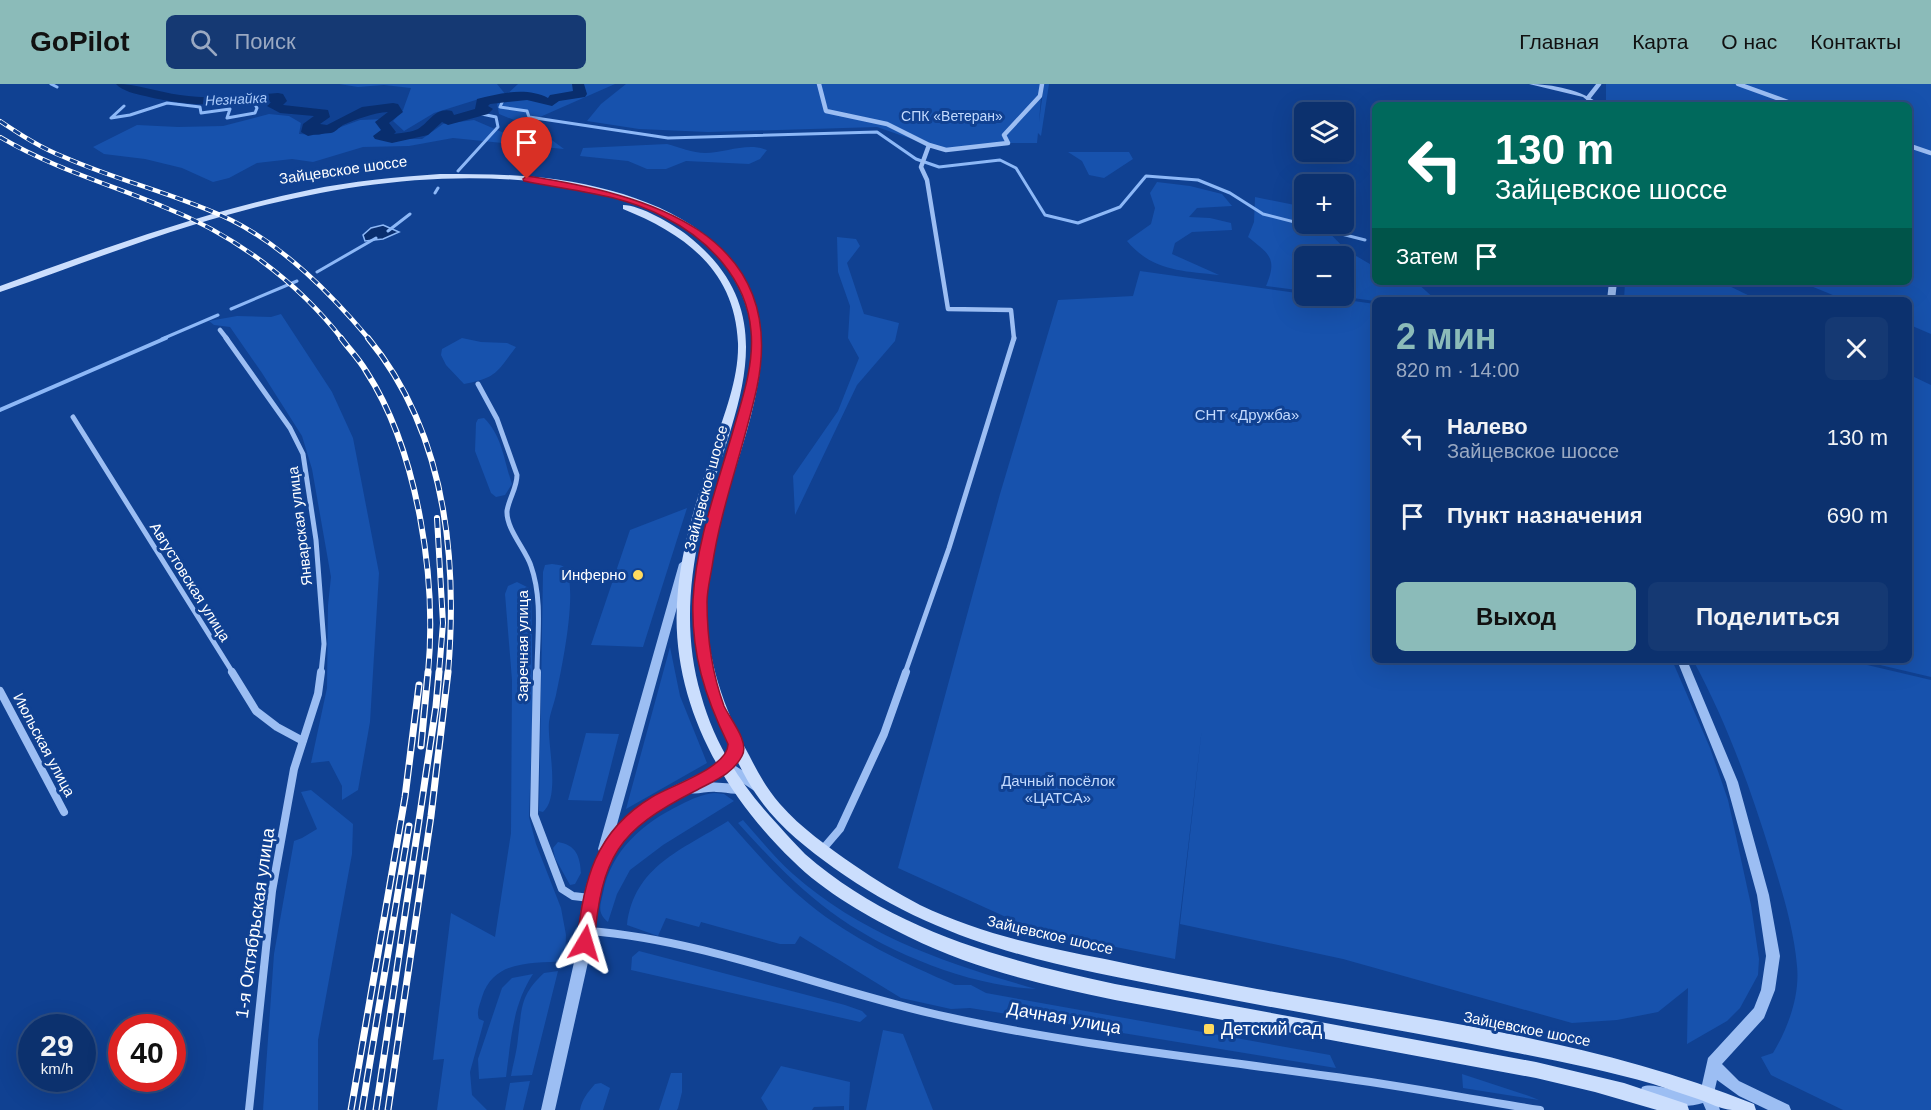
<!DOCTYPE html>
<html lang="ru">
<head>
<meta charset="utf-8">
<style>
	body { margin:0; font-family:Arial,sans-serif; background:#153973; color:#f1f3f6; height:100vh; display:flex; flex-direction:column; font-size:22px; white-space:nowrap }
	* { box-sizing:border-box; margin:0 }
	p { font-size:20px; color:#9aa9c2 }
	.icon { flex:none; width:33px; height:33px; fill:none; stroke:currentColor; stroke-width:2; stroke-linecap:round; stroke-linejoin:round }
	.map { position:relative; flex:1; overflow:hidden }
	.panel { position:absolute; left:1372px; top:213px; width:540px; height:366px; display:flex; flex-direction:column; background:#0c316e; border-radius:9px; box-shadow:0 6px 24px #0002,0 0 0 2px #2c4c81 }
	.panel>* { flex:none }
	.top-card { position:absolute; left:1372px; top:18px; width:540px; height:183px; border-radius:9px; box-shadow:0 6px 24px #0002,0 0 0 2px #2c4c81; background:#00695c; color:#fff; overflow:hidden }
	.controls { position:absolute; left:1294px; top:18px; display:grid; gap:12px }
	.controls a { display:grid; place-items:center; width:60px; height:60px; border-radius:9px; background:#0c316e; box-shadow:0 6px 24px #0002,0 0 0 2px #2c4c81; font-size:30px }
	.speed { position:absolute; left:18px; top:930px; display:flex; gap:12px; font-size:30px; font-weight:700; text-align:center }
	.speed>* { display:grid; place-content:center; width:78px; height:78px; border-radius:50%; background:#0c316e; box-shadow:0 6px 24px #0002,0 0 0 2px #2c4c81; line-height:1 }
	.speed small { font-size:15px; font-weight:400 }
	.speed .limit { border:9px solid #d22; background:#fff; color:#111 }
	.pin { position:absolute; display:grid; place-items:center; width:51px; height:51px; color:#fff; margin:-62px -26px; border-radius:50% 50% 50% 0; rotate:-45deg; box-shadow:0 0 6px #0007 }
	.pin .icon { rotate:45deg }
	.me { position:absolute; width:66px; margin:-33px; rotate:7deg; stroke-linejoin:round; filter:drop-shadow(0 0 4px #0008) }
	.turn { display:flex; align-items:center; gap:21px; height:126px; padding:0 24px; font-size:27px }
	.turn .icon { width:78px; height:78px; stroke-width:2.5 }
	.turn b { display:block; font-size:42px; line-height:51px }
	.then { display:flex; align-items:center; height:57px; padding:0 24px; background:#0003; gap:12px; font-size:22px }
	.round { display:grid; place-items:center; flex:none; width:63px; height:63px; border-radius:9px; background:#153973 }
	.summary { display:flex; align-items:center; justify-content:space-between; height:102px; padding:0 24px }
	h1 { font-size:36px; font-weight:700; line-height:45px; color:#8bbbb9 }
	.button { display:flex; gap:12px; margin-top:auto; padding:12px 24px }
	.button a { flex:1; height:69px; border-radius:9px; background:#8bbbb9; color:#111; font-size:24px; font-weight:700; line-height:69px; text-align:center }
	.button a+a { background:#153973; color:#f1f3f6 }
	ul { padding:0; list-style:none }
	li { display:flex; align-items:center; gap:18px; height:78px; padding:0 24px }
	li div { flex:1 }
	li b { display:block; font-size:22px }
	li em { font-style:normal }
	header { display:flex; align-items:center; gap:36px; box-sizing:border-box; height:84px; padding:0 30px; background:#8bbbb9; color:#111 }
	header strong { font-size:28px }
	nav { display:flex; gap:33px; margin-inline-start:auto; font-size:21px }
	.search { width:420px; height:54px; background:#153973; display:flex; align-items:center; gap:15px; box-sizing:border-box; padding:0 21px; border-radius:9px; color:#9aa9c2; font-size:22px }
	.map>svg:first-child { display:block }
	.green { fill:#1752ad }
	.water { fill:#092e6e; stroke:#8db8f7; stroke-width:1.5 }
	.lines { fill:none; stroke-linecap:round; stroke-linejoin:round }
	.stream-far1 { stroke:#8db8f7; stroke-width:3 }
	.stream { stroke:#8db8f7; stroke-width:4 }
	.river { fill:#092e6e; fill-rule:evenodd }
	.minor-far2 { stroke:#9cbef3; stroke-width:4.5 }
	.minor-far1 { stroke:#9cbef3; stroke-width:5 }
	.minor { stroke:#9cbef3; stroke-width:8 }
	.tertiary { fill:#9cbef3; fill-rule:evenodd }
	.secondary { fill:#cbdefd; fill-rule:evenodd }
	.rail-far2-casing { stroke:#fff; stroke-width:4.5 }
	.rail-far1-casing { stroke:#fff; stroke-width:6 }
	.rail-casing { stroke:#fff; stroke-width:7 }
	.rail-far2 { stroke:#104192; stroke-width:3; stroke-dasharray:8; stroke-linecap:butt }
	.rail-far1 { stroke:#104192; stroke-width:4; stroke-dasharray:10; stroke-linecap:butt }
	.rail { stroke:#104192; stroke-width:4.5; stroke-dasharray:14; stroke-linecap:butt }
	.route { fill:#e11d48; stroke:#92132f; stroke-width:1.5 }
	.poi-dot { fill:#ffda5e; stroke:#104192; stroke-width:2 }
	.labels { text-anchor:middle; stroke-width:6; stroke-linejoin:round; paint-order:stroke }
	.far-water-label { font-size:14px; font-style:italic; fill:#a8c9fa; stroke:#104192 }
	.far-park-label { font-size:14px; fill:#c3dafe; stroke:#104192 }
	.street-label { font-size:15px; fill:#fff; stroke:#104192 }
	.park-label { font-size:15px; fill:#c3dafe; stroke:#104192 }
	.poi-label { font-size:15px; fill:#fff; stroke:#104192; text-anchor:end }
	.near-street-label { font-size:18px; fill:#fff; stroke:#104192 }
	.near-poi-label { font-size:18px; fill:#fff; stroke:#104192; text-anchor:start }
</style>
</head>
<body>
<header>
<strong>GoPilot</strong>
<div class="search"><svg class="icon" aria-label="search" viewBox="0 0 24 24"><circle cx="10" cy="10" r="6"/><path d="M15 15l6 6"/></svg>Поиск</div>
<nav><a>Главная</a><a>Карта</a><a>О нас</a><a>Контакты</a></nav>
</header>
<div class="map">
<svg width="1931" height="1026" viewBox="0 0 1931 1026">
	<rect width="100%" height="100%" fill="#104192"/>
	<path class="green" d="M339 0H497L506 11 518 0H615L524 40 499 30 497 20 505 11 479 15 434 29 404 47 393 37 403 26 411 4 384 1 358 3Z
		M626 0H1042L1039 38 1044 0H1049L1041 52 1038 49 1037 59H1008L953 67 929 61 877 43 708 48 639 45 587 37 601 20Z
		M1606 0H1931V250L1910 241V216H1845L1801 198H1910V21H1606Z
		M269 30 289 32 301 39 299 50 319 51 360 36 383 35 380 52 392 55H422L443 40 474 36 511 52 541 48 564 65 453 54 409 62 363 63 313 78 292 75 257 79 229 94 213 98 182 84 145 75 104 70 93 63 137 41 178 43 223 42Z
		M667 60C679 63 693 69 705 69 726 69 747 58 767 66L760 75 749 80 686 77 666 85H647L628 77 580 72 583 64Z
		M1068 68H1129L1133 75 1104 94 1089 91 1082 77Z
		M1157 98 1190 102 1222 110 1232 122 1197 124 1189 133 1210 134 1231 139 1232 146 1192 148 1175 159 1172 170 1219 191C1182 187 1152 187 1127 157L1151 140 1155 124 1150 109Z
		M1255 113 1305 123V140H1321L1346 166 1375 183 1376 198H1416L1436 216 1375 217 1337 212H1344V172H1305V207L1266 202C1278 174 1269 170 1248 153L1254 138Z
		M837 153 856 155 860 162 847 179 864 230 899 239 895 257 857 301 795 431 793 392 838 327 859 274 848 254 850 222 838 188Z
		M1140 187 1375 220 1376 576H1672L1710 664 1728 716 1751 821 1759 875 1758 891 1740 924 1727 937 1687 960 1688 904 1658 928 1617 936 1572 939 1343 875 1180 840 1202 644 1175 875 1037 847 898 784 1000 410 1058 216 1133 212Z
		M1625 198H1721L1758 216H1624Z
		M281 230 332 308 353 354 379 489 370 638 358 706 342 716V702L329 677 311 679 327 604 328 521 331 493 312 385 302 352 262 289 230 243 214 241 209 237 237 232 271 233Z
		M462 254 481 258 507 259 516 263C497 288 497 294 464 300L446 281 441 271 442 265Z
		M1910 291 1931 301V593L1859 576H1910Z
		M484 334C502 351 504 377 512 400L505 411 496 413 491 409 475 367 476 339 478 335Z
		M687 424 643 563 591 561 630 446Z
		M552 480C557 481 561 480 565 484 579 503 561 588 556 611 554 620 550 629 549 638 547 660 561 713 543 728L539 727 543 488 545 481Z
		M517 498 531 505 533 619 529 733 536 760 561 824 566 851 565 877C532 880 494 875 482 913 480 921 476 927 479 935L484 937 470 988 472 1011 487 1026H437L444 975 433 976 451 829 495 853 511 749 512 596 505 510 508 502Z
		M670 563 680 612 707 679 626 725Z
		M1693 576H1846L1931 596V1026H1843L1771 991 1761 973 1773 969C1788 944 1800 912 1797 882 1794 845 1782 807 1771 771 1750 703 1727 639 1693 576Z
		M586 649 619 650 602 717 568 716Z
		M311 706 353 740 352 770 318 956V1026H263L274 870 294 757 302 754 317 745 301 708Z
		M715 709 724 710 734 717 663 761 630 786 617 810 608 838C597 829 600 822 603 809 611 766 643 739 680 721 692 715 702 710 715 709Z
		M743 736C759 754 775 774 793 790 863 852 948 880 1036 905 969 902 885 868 831 828 796 802 767 771 738 739Z
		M728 737C754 766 779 796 809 820 852 855 904 879 955 901H971L986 909 1330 971 1336 984 970 924 951 925 901 914 800 852 795 860H780L701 838 699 843 666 834 658 852 627 841C634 782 682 766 728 737Z
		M558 758C576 761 580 772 581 789L575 800 570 801 555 774 553 764Z
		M639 867 845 921 862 927 867 932 860 938 631 886 632 873Z
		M558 887 532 991 511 992C513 980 517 967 518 954 522 924 520 911 544 889Z
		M533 890C512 922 511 957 506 993L479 995 478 975 502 904 512 894Z
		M883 946 903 950 933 1026H866Z
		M781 982 850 998 849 1026H844V1022L814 1023 812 1026H768L761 1014Z
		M671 989H682V1008L678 1024 677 1026H659Z
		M1462 990 1529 1012 1539 1016 1463 1004Z
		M530 997 523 1026H505L510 999Z
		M601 999 610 1004 603 1026H580C582 1015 588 1008 595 1000Z"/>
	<path class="water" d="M383 141 399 148 383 155 365 157 363 151 371 144Z"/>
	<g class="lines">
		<path class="stream-far1" d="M51 0 57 3
			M504 14 500 23 527 27 529 33 668 54 877 48 916 75 939 83 1000 76 1016 84 1045 131 1078 139 1120 123 1146 92 1198 96 1230 109 1263 130 1365 156
			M124 22 111 34 130 31 167 19 200 23 201 29 230 25 227 34 255 29 257 24 252 16
			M458 87 498 43 496 33 477 29
			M435 109 438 104
			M388 147 410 130
			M317 188 376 154
			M231 225 297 197
			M162 255 218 231"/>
		<path class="stream" d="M0 326 166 254"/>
		<path class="river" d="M116 0C138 0 158 8 180 11 212 16 245 12 278 9L283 10 287 17 283 21 328 26 330 33 320 40 327 41 362 23 393 19 398 20 403 28 389 39 396 48 394 50C401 49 412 48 418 45 430 38 435 23 452 27L454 31 475 25 477 15C500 9 527 3 548 14L550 11 573 7 572 0H584L587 10 585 13 559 17 552 22 527 16 490 20 488 22 493 25 488 30 448 41 442 38 428 51 392 59 375 55 373 52 381 46 375 38 388 28C373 29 357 35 343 41 338 44 336 48 331 49 323 50 316 50 308 52L301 48 303 40 314 32 280 29 267 22 271 18C228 22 187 23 145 12 136 10 122 7 116 0Z"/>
		<path class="minor-far2" d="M819 0 826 27 887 40 929 61 946 66 1008 59 1004 51 1040 12 1042 0
			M1738 0 1796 21
			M1588 14 1599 0
			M929 61 921 83 927 96 948 225 1011 226 1014 255
			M1910 62 1931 69
			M220 246 227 255"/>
		<path class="minor-far1" d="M226 254 290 344 303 370 316 456 324 560 321 589
			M478 300 497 335 517 391C517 404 509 414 507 427 506 445 526 466 531 482 543 516 537 554 537 589
			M73 333 233 589
			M905 589 949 464 1014 254"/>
		<path class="minor" d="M232 588 256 627 277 643 303 657
			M537 588 534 731 562 805 573 812 590 814
			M0 607 64 728
			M822 766 840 745 884 650 906 588
			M588 847C710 856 833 909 952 934 1076 961 1203 974 1328 992 1399 1001 1469 1015 1540 1026
			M249 1026 272 807 294 685 318 610 321 588"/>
		<path class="tertiary" d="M1529 0C1551 0 1584 6 1600 21H1593L1583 13Z
			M1609 198H1617L1615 216H1607Z
			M684 476 689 480 616 744 635 726 668 705 721 679 729 669 732 656 736 655 740 656C744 665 740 674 734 681L764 700 766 704 764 708 760 709 756 708 726 688 707 698 738 700 742 701 744 705 742 709C734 711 725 708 716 708 706 707 695 712 685 708L643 734 628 747 613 767 596 814 595 847 555 1026H541L581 847 584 814 600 769 598 765 679 480Z
			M1677 576H1687L1738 698 1769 811 1780 872 1775 906 1764 934 1722 980 1739 997 1789 1021 1791 1026H1768L1739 1012 1717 996 1714 1009 1720 1026H1706L1703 1019C1684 1025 1660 1021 1642 1013L1640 1008 1642 1003C1656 997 1679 1013 1701 1005L1708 974 1754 924 1761 906 1766 872 1757 811 1726 698Z"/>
		<path class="secondary" d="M440 90C476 90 511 90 546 94 661 108 783 162 758 299 746 369 713 434 707 505 703 565 721 619 749 671 758 689 767 705 780 720 801 744 828 763 854 781 876 796 897 809 920 821 978 849 1042 863 1105 875 1155 886 1206 895 1257 905 1423 935 1596 956 1754 1020L1756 1026C1748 1026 1740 1026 1732 1026 1721 1025 1709 1019 1698 1015 1683 1010 1668 1005 1653 1000 1607 987 1559 977 1512 968 1403 946 1292 928 1182 906 1054 881 943 862 834 784 805 763 776 740 756 710 743 691 733 668 723 647 678 550 695 476 726 379 736 345 749 310 752 274 756 223 733 181 693 150 652 119 599 106 548 99 428 84 307 106 193 141 128 161 65 186 0 208V202C102 165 203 128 309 106 352 97 397 93 440 90Z
			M623 121C640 121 673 140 687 151 797 237 724 341 700 448 688 503 685 557 701 611 715 662 743 704 779 742 787 751 796 761 805 770 893 847 1004 876 1115 900L1536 978 1624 999 1687 1020 1689 1026H1657L1595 1008 1536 994 1115 916C1045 901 973 885 909 853 870 834 824 808 793 777 720 707 667 611 678 506 683 456 699 409 714 361 725 329 739 293 738 259 735 186 685 150 623 125Z"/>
		<g class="rail-far2-casing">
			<path id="rail-far2" d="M0 37C21 51 41 64 64 73 118 97 177 110 231 136 285 163 331 210 369 255
				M0 53C52 84 109 100 164 123 233 150 297 197 342 255"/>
		</g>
		<g class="rail-far1-casing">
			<path id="rail-far1" d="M341 254C349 265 359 275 366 287 418 367 437 495 428 589
				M368 254C445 347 458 472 448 589
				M437 434 443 539 439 589"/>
		</g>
		<g class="rail-casing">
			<path id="rail" d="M421 662 428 588
				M351 1026 405 713 419 601
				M362 1026 409 742
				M376 1026 436 622 439 588
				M388 1026 431 732 448 588"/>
		</g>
		<use href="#rail-far2" class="rail-far2"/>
		<use href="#rail-far1" class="rail-far1"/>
		<use href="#rail" class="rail"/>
	</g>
	<path class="route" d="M527 92C647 110 789 149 757 303 744 364 721 422 712 483 710 495 707 507 707 518 707 553 712 589 724 622 730 635 750 658 742 672 732 691 713 697 695 707 617 747 602 772 594 859L591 865 585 867 579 865 577 859C583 797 595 747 652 713 670 702 729 683 728 660 705 613 691 569 693 516 696 457 719 397 735 340 744 310 754 278 751 247 747 195 708 155 664 133 618 109 572 107 524 97L523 95Z"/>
	<g class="poi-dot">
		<circle cx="638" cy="491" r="6"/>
		<rect x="1203" y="939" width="12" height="12" rx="3"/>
	</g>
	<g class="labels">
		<g class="far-water-label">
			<text transform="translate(236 15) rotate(-3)" y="5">Незнайка</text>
		</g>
		<g class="far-park-label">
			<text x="952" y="37">СПК «Ветеран»</text>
		</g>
		<g class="street-label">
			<text transform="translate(343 86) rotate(-8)" y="5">Зайцевское шоссе</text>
			<text transform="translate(706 404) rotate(-75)" y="5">Зайцевское шоссе</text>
			<text transform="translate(300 442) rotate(-97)" y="5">Январская улица</text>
			<text transform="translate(190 498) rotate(58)" y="5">Августовская улица</text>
			<text transform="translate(523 562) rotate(-90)" y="5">Заречная улица</text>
			<text transform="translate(44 661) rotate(62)" y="5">Июльская улица</text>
			<text transform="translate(1050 851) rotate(13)" y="5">Зайцевское шоссе</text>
			<text transform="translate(1527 945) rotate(11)" y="5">Зайцевское шоссе</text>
		</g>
		<g class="park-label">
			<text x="1247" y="336">СНТ «Дружба»</text>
			<text x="1058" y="702">Дачный посёлок<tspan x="1058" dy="17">«ЦАТСА»</tspan></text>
		</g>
		<g class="poi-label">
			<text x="626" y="496">Инферно</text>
		</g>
		<g class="near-street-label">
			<text transform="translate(255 839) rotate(-82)" y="6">1-я Октябрьская улица</text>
			<text transform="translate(1064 934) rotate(10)" y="6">Дачная улица</text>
		</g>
		<g class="near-poi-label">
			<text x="1221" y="951">Детский сад</text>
		</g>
	</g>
</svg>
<div class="controls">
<a><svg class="icon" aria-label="layers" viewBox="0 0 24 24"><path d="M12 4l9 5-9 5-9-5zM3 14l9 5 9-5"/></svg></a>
<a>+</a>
<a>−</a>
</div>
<div class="speed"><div>29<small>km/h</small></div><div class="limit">40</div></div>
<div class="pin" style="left:527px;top:95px;background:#d93025"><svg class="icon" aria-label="arrive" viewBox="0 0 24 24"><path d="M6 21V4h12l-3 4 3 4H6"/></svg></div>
<svg class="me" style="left:585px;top:859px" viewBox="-20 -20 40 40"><path d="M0-17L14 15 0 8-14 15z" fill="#e11d48" stroke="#fff" stroke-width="4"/></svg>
<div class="top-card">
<div class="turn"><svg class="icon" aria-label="left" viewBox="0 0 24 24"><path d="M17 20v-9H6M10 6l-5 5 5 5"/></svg><div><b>130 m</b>Зайцевское шоссе</div></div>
<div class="then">Затем<svg class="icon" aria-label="arrive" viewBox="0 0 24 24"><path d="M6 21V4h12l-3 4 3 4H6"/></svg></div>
</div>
<section class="panel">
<div class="summary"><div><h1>2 мин</h1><p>820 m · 14:00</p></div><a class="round"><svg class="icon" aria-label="close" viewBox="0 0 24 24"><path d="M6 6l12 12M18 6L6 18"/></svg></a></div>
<ul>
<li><svg class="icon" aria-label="left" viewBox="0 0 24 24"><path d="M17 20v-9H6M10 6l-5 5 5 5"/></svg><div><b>Налево</b><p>Зайцевское шоссе</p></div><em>130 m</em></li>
<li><svg class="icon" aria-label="arrive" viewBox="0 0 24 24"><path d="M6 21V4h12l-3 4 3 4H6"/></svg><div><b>Пункт назначения</b></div><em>690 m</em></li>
</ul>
<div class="button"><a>Выход</a><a>Поделиться</a></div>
</section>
</div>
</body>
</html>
